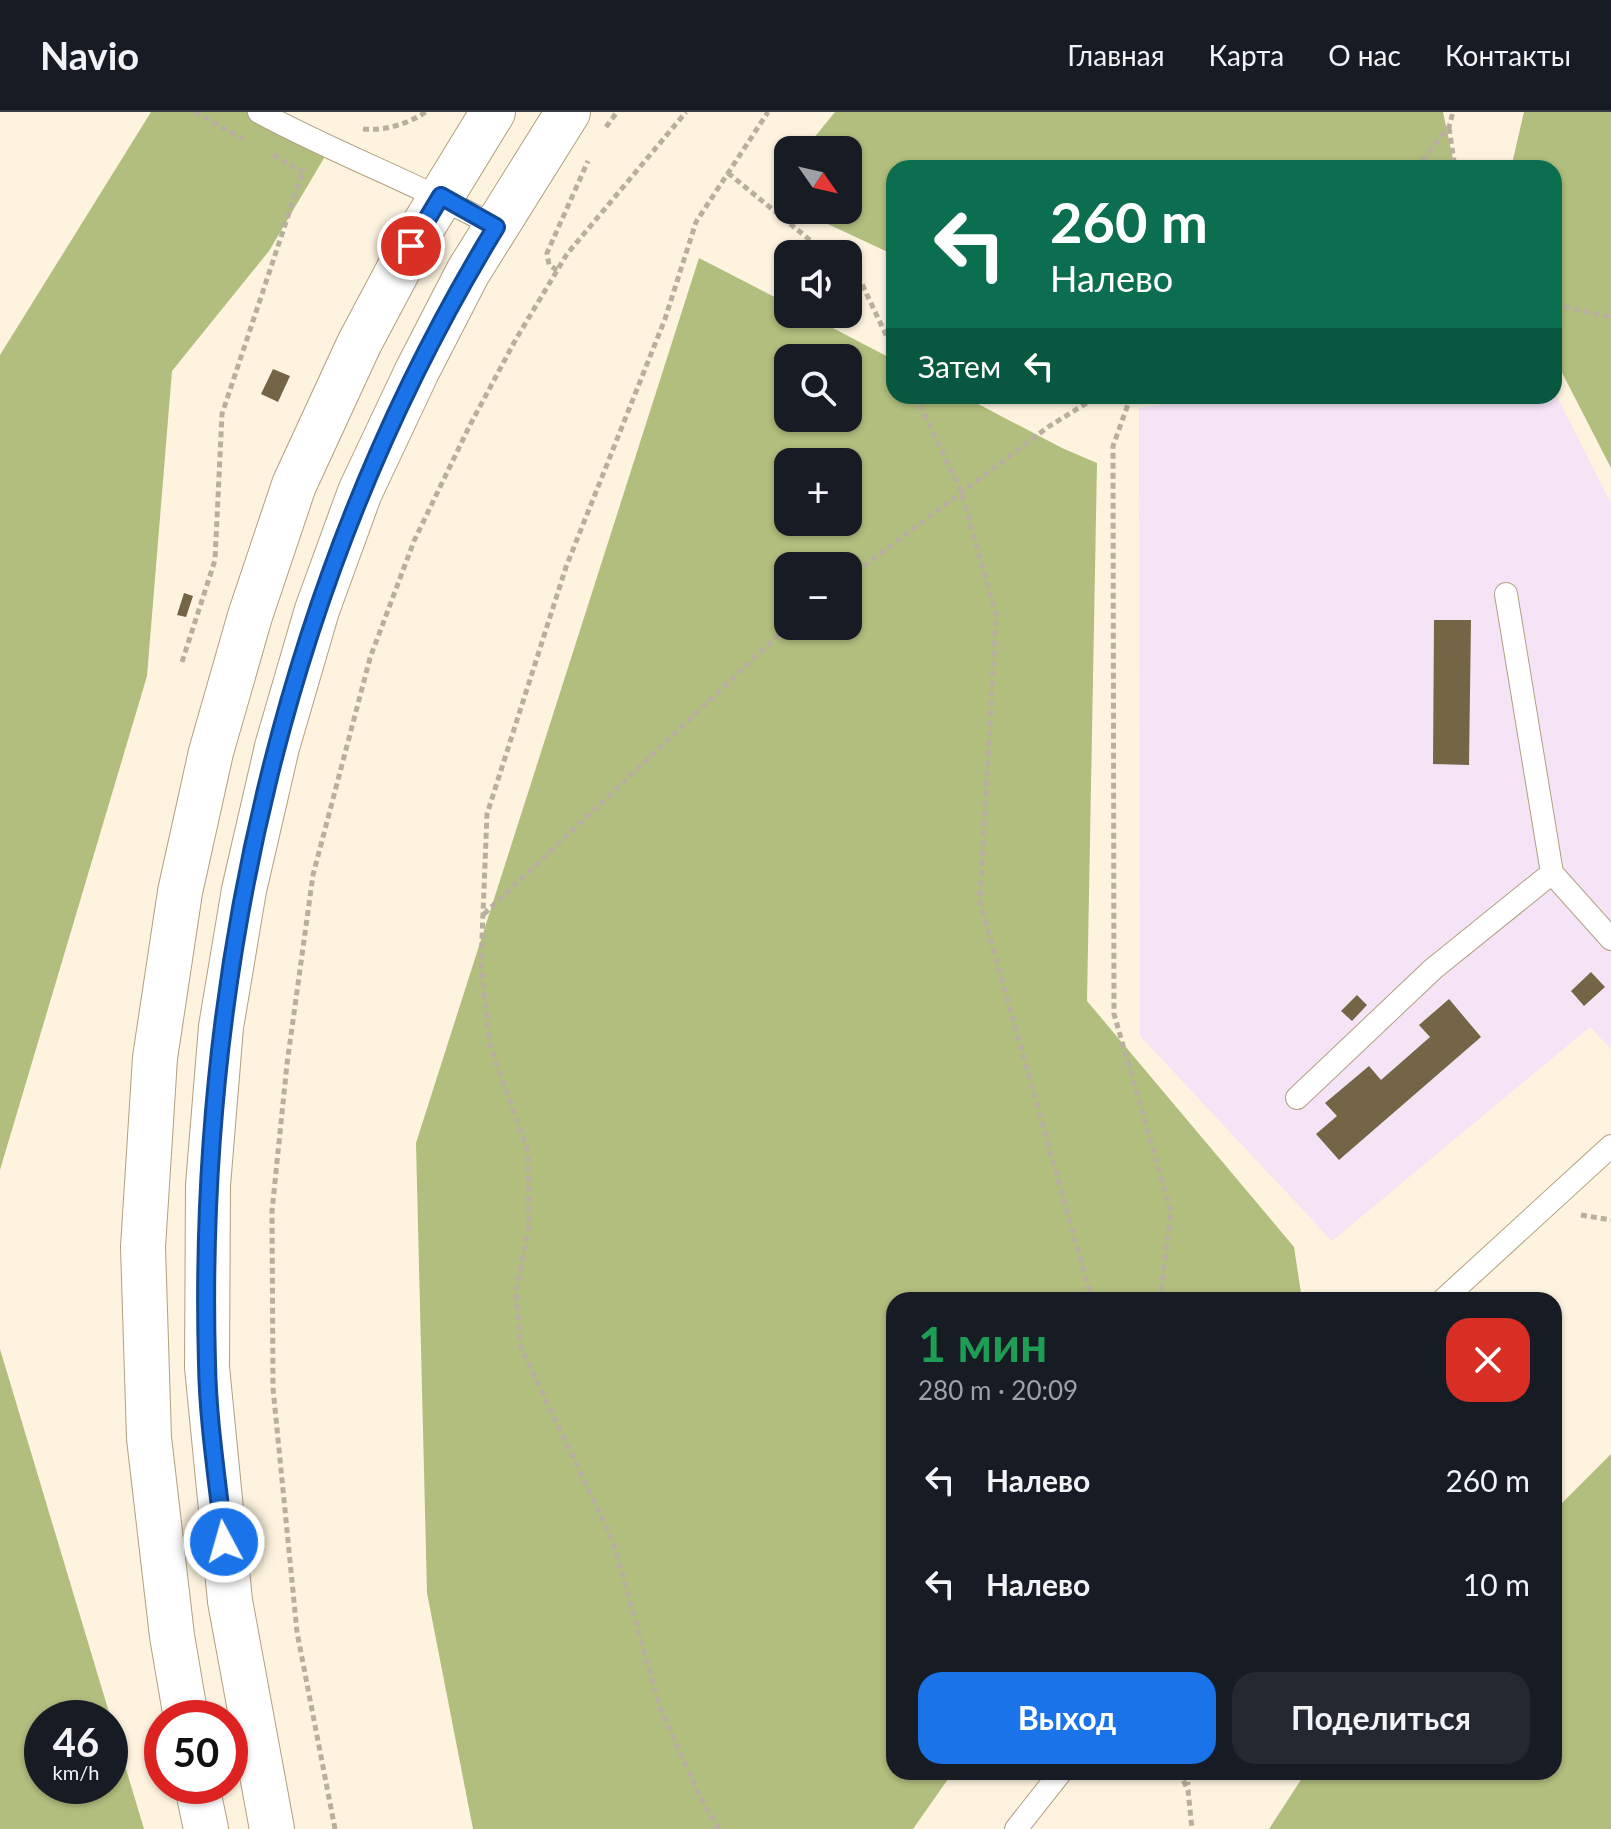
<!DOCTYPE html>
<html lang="ru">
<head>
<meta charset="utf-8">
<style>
	body { margin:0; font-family:Lato,sans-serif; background:#242831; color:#f1f3f6; height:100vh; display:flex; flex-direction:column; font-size:30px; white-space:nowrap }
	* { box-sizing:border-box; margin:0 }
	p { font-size:26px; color:#9ea1a6 }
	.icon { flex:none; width:44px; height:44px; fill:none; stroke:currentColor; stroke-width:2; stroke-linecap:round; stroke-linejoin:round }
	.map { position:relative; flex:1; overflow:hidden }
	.details { position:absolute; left:886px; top:1180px; width:676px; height:488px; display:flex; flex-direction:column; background:#171b24; border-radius:24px; box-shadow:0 2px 6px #0004 }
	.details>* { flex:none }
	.banner { position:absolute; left:886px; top:48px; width:676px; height:244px; border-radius:24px; box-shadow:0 2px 6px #0004; background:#0b6e4f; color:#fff; overflow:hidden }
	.needle { width:52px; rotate:124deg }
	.fabs { position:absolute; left:774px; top:24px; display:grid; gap:16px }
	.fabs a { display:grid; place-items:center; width:88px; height:88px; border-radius:16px; background:#171b24; box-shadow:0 2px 6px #0004; font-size:40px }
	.speed { position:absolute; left:24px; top:1588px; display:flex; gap:16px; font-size:40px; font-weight:700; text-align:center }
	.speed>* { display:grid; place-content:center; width:104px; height:104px; border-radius:50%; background:#171b24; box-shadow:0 2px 6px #0004; line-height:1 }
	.speed small { font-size:20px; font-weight:400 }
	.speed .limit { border:12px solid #d22; background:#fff; color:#111 }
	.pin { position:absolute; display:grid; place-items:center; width:68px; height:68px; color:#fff; margin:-34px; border:4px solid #fff; border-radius:50%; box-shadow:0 2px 8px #0007 }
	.me { position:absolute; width:88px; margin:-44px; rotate:354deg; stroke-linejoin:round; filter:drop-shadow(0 0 6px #0008) }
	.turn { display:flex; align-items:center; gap:28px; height:168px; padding:0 32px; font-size:36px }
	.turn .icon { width:104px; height:104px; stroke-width:2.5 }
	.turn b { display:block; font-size:56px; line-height:68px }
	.then { display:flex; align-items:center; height:76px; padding:0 32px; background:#0003; gap:16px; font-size:30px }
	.round { display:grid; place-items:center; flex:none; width:84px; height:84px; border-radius:24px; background:#242831 }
	.summary { display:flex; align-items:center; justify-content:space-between; height:136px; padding:0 32px }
	h1 { font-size:48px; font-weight:700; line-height:60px; color:#1e9e55 }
	.action { display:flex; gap:16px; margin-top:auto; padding:16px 32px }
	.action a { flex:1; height:92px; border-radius:24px; background:#1a73e8; color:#fff; font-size:32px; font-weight:700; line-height:92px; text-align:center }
	.action a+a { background:#242831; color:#f1f3f6 }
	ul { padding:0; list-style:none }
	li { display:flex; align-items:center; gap:24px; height:104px; padding:0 32px }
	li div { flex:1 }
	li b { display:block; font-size:30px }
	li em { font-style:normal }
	header { display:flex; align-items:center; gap:48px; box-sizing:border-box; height:112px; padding:0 40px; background:#171b24; border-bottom:2px solid #363941 }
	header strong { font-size:38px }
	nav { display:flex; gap:44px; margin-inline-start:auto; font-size:28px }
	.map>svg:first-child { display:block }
	.industrial { fill:#f4e4f6 }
	.forest { fill:#b1be7e; fill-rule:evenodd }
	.building { fill:#746547 }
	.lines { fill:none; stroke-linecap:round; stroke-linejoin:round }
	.service-casing { stroke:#b1a080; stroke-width:24 }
	.secondary-casing { stroke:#b1a080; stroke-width:46 }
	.path { stroke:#b8af9e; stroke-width:5; stroke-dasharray:6 4; stroke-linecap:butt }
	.service { stroke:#fff; stroke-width:22 }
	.secondary { stroke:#fff; stroke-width:44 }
	.route-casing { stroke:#114b97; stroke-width:20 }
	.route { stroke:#1a73e8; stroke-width:14 }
</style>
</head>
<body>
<header>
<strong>Navio</strong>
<nav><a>Главная</a><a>Карта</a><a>О нас</a><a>Контакты</a></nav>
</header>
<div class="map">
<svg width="1611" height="1717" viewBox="0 0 1611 1717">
	<rect width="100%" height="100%" fill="#fdf3df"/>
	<path class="industrial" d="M1554 279 1611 391V937L1590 915 1332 1129 1140 924 1139 296 1225 284H1554Z"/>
	<path class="forest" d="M151 0H249L327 41 269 139 172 259 147 564 0 1058V243Z
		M835 0H1443L1455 56H894V143L798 98H848V38H804Z
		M1524 0H1611V356L1554 245V56H1511Z
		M699 146 788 192V202H806L894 248V284H963L1062 336 1097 351 1087 889 1294 1135 1302 1188H894V1660H953L913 1717H473L427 1481 416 1031ZM788 246H848V306H788ZM848 350V410H788V350ZM848 454V514H788V454Z
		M0 1237 144 1717H0ZM42 1606H110V1674H42Z
		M1611 1342V1717H1269L1306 1660H1554V1399Z"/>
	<path class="building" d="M273 257 290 264 278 290 261 282Z
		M184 481 193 484 186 505 177 503Z
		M1434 508H1471L1469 653 1433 652Z
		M1591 860 1605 875 1584 894 1571 879Z
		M1357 883 1367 893 1352 909 1341 899Z
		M1449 887 1481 925 1339 1048 1316 1022 1337 1004 1325 991 1369 954 1381 968 1430 925 1419 913Z"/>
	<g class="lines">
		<g class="service-casing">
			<path id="service" d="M259 0C336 42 419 72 496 115
				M1506 482 1552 761 1611 827
				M1297 986 1433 857 1552 761
				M1443 1188 1611 1034
				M1016 1717 1061 1660"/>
		</g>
		<g class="secondary-casing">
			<path id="secondary" d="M186 1606 172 1524 149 1326 143 1135 155 946 180 780 211 640 250 504 294 373 359 232 411 134 493 0
				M197 1674 206 1717
				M272 1717 230 1489 207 1255 208 1073 221 915 244 778 277 635 317 498 360 380 417 259 468 160 568 0"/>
		</g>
		<path class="path" d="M195 0 243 27
			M606 15 617 0
			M1449 16 1455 56
			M363 17C386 19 407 12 426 0
			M273 43 302 60
			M1416 56 1449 15 1453 0
			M728 61 827 142
			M557 158 549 153 547 141 588 49
			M848 159 861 170 894 240
			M1554 193 1611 205
			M915 284 961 379 996 503 980 790 1092 1188
			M1131 284 1113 334 1114 902 1171 1100 1161 1177 1154 1188
			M848 466 1048 315 1098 284
			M182 550 215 448 222 302 304 56
			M484 802 788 514
			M1581 1103 1611 1108
			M1179 1660 1188 1678 1192 1717
			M1187 1660 1188 1673
			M335 1717 297 1520 273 1276 272 1099 287 952 313 763 370 546 414 429 470 313 516 227 567 142 686 0
			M719 1717 700 1685 659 1593 613 1429 521 1236 516 1180 529 1113 528 1040 490 934 481 851 487 702 566 455 665 207 696 110 768 0"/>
		<use href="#service" class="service"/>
		<use href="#secondary" class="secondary"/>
	</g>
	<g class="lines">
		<g class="route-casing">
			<path id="route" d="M224 1430C218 1372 208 1311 207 1252 196 856 289 454 496 115L441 84 411 134"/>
		</g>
		<use href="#route" class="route"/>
	</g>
</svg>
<div class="fabs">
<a><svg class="needle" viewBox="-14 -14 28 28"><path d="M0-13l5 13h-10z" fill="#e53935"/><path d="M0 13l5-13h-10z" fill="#9ea1a6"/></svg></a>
<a><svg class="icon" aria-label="sound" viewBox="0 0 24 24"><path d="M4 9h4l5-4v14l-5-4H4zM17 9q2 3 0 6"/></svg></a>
<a><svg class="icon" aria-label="search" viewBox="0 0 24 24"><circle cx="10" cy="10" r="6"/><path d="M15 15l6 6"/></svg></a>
<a>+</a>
<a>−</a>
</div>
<div class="speed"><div>46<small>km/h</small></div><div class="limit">50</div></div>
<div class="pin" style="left:411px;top:134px;background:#d93025"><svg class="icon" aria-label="arrive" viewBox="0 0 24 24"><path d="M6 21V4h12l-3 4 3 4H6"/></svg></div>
<svg class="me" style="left:224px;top:1430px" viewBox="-20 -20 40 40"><circle r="17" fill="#1a73e8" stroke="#fff" stroke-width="3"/><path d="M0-11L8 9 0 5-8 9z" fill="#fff"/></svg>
<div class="banner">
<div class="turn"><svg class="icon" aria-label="left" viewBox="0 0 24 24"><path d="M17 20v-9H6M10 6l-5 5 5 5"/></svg><div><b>260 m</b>Налево</div></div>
<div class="then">Затем<svg class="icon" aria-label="left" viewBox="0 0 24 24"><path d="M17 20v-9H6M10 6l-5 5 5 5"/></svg></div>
</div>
<section class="details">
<div class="summary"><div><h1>1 мин</h1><p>280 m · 20:09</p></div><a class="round" style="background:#d93025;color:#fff"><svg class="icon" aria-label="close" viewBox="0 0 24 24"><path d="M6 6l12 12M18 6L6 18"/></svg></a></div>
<ul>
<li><svg class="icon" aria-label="left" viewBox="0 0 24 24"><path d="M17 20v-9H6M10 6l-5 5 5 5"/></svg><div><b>Налево</b></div><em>260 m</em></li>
<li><svg class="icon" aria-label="left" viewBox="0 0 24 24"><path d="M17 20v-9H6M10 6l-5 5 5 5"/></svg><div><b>Налево</b></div><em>10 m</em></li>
</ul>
<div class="action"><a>Выход</a><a>Поделиться</a></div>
</section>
</div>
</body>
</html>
